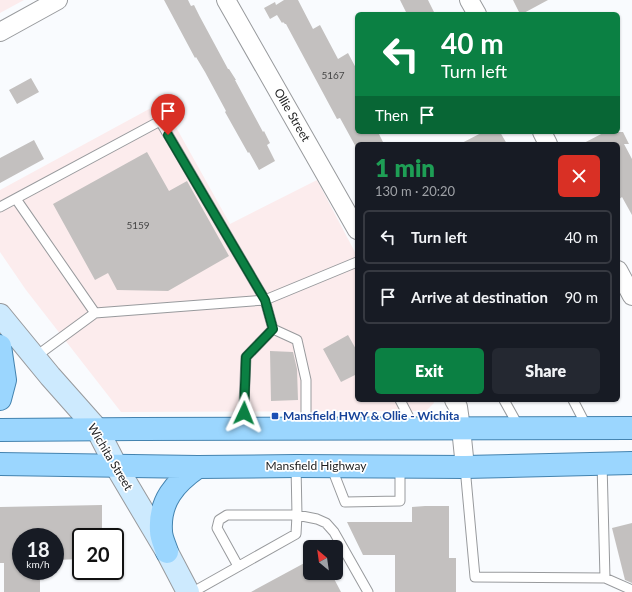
<!DOCTYPE html>
<html lang="en">
<head>
<meta charset="utf-8">
<style>
	body { margin:0; font-family:Lato,sans-serif; background:#242831; color:#f1f3f6; height:100vh; display:flex; flex-direction:column; font-size:15px; white-space:nowrap }
	* { box-sizing:border-box; margin:0 }
	p { font-size:13px; color:#9ea1a6 }
	.icon { flex:none; width:22px; height:22px; fill:none; stroke:currentColor; stroke-width:2; stroke-linecap:round; stroke-linejoin:round }
	.map { position:relative; flex:1; overflow:hidden }
	.drawer { position:absolute; left:355px; top:142px; width:265px; height:260px; display:flex; flex-direction:column; background:#171b24; border-radius:6px; box-shadow:0 1px 3px #0004 }
	.drawer>* { flex:none }
	.hud { position:absolute; left:355px; top:12px; width:265px; height:122px; border-radius:6px; box-shadow:0 1px 3px #0004; background:#0b8043; color:#fff; overflow:hidden }
	.needle { width:26px; rotate:331deg }
	.tools { position:absolute; left:303px; top:540px; display:grid; gap:8px }
	.tools a { display:grid; place-items:center; width:40px; height:40px; border-radius:6px; background:#171b24; box-shadow:0 1px 3px #0004; font-size:20px }
	.speed { position:absolute; left:12px; top:528px; display:flex; gap:8px; font-size:20px; font-weight:700; text-align:center }
	.speed>* { display:grid; place-content:center; width:52px; height:52px; border-radius:50%; background:#171b24; box-shadow:0 1px 3px #0004; line-height:1 }
	.speed small { font-size:10px; font-weight:400 }
	.speed .limit { border:2px solid #111; border-radius:6px; background:#fff; color:#111 }
	.pin { position:absolute; display:grid; place-items:center; width:34px; height:34px; color:#fff; margin:-41px -17px; border-radius:50% 50% 50% 0; rotate:-45deg; box-shadow:0 0 4px #0007 }
	.pin .icon { rotate:45deg }
	.me { position:absolute; width:44px; margin:-22px; rotate:2deg; stroke-linejoin:round; filter:drop-shadow(0 0 3px #0008) }
	.turn { display:flex; align-items:center; gap:14px; height:84px; padding:0 20px; font-size:18px }
	.turn .icon { width:52px; height:52px; stroke-width:2.5 }
	.turn b { display:block; font-size:28px; line-height:34px }
	.then { display:flex; align-items:center; height:38px; padding:0 20px; background:#0003; gap:8px; font-size:15px }
	.round { display:grid; place-items:center; flex:none; width:42px; height:42px; border-radius:6px; background:#242831 }
	.summary { display:flex; align-items:center; justify-content:space-between; height:68px; padding:0 20px }
	h1 { font-size:24px; font-weight:800; line-height:30px; color:#1e9e55 }
	.cta { display:flex; gap:8px; margin-top:auto; padding:8px 20px }
	.cta a { flex:1; height:46px; border-radius:6px; background:#0b8043; color:#fff; font-size:16px; font-weight:800; line-height:46px; text-align:center }
	.cta a+a { background:#242831; color:#f1f3f6 }
	ul { padding:0; list-style:none }
	li { display:flex; align-items:center; gap:12px; height:54px; margin:0 8px 6px; padding:0 12px; border:2px solid #363941; border-radius:6px }
	li div { flex:1 }
	li b { display:block; font-size:15px }
	li em { font-style:normal }
	.map>svg:first-child { display:block }
	.commercial { fill:#fceced }
	.building { fill:#c3c0bf }
	.lines { fill:none; stroke-linecap:round; stroke-linejoin:round }
	.service-casing { stroke:#989a9d; stroke-width:11 }
	.minor-casing { stroke:#989a9d; stroke-width:20 }
	.secondary-casing { stroke:#989a9d; stroke-width:24 }
	.primary-casing { stroke:#4483af; stroke-width:24 }
	.service { stroke:#fff; stroke-width:9 }
	.minor { stroke:#fff; stroke-width:18 }
	.secondary { stroke:#cdeafe; stroke-width:22 }
	.primary { stroke:#9bd6fe; stroke-width:22 }
	.route-casing { stroke:#07532c; stroke-width:10 }
	.route { stroke:#0b8043; stroke-width:7 }
	.transit-dot { fill:#1a4fb4; stroke:#fff; stroke-width:1.5 }
	.labels { text-anchor:middle; stroke-width:3.5; stroke-linejoin:round; paint-order:stroke }
	.number-label { font-size:10px; fill:#464646 }
	.street-label { font-size:12px; fill:#1c1d1e; stroke:#fff }
	.transit-label { font-size:12px; font-weight:bold; fill:#164399; stroke:#fff; text-anchor:start }
</style>
</head>
<body>
<div class="map">
<svg width="632" height="592" viewBox="0 0 632 592">
	<rect width="100%" height="100%" fill="#f9fbfe"/>
	<path class="commercial" d="M0 0H24L0 13Z
		M162 102 230 224 317 180 357 256V400H433L434 403 426 411 121 412 26 290 0 252V190Z"/>
	<path class="building" d="M164 0H188L191 6 194 5 200 17 228 69H229L236 80H235L263 132 264 131 270 143 267 145 275 161 259 170 249 152 248 153 225 112 226 111 205 72 196 57 195 58Z
		M284 0H298L313 29 320 25 338 59 348 53 357 70V132H378L384 144H357V149L340 118 337 119 286 24H285L283 22 282 23 277 15 270 19 264 8 275 2 276 5Z
		M400 0H428L435 14H407Z
		M513 0H548L522 14H520Z
		M31 78 39 92 17 104 9 90Z
		M483 132H500L507 144H460Z
		M605 132H623L629 144H624L632 159V215L622 197 618 200V144H582Z
		M34 140 44 159 0 183V158Z
		M147 152 169 191 187 181 229 256 168 291 117 290 108 273 95 280 53 204Z
		M348 335 357 351V374L341 382 323 349Z
		M270 351 293 352 297 369 298 400 271 401Z
		M102 505V537H81V559L55 560V537H21V571H40V592H4V563H0V507Z
		M425 506H449V558H456V592H395V555H363L347 522H412V507Z
		M632 523V583L625 580 612 528Z
		M310 560V573H331L341 592H251Z"/>
	<g class="lines">
		<g class="service-casing">
			<path id="service" d="M16 199 95 313
				M0 207 160 121 265 300 95 313 35 357
				M273 329 297 340 306 380V428
				M400 400 414 427
				M504 400 519 427
				M573 400 587 427
				M243 428 246 357 273 329 265 300 357 262
				M602 463 605 578 632 590
				M331 466 345 502 400 501V467
				M465 467 475 577 605 578
				M238 566 217 528 219 520 227 515H297L317 519 326 523 334 532 368 592
				M193 592 296 534 297 515 296 466"/>
		</g>
		<g class="minor-casing">
			<path id="minor" d="M226 0 357 230
				M469 0 477 14
				M0 32 58 0
				M542 132 548 144
				M618 270 632 296
				M454 400 458 407 461 428 465 467"/>
		</g>
		<g class="secondary-casing">
			<path id="secondary" d="M0 315 50 376 97 429 116 466 167 552 188 592"/>
		</g>
		<g class="primary-casing">
			<path id="primary" d="M0 346 5 380 0 399
				M0 430 136 429 632 428
				M0 464 198 467 296 466 465 467 632 463
				M167 552C165 545 161 538 161 531 159 501 175 483 198 467"/>
		</g>
		<use href="#service" class="service"/>
		<use href="#minor" class="minor"/>
		<use href="#secondary" class="secondary"/>
		<use href="#primary" class="primary"/>
	</g>
	<g class="lines">
		<g class="route-casing">
			<path id="route" d="M168 135 265 300 273 329 246 357 244 413"/>
		</g>
		<use href="#route" class="route"/>
	</g>
	<rect class="transit-dot" x="271" y="412" width="8" height="8" rx="2"/>
	<g class="labels">
		<g class="number-label">
			<text x="333" y="79">5167</text>
			<text x="138" y="229">5159</text>
		</g>
		<g class="street-label">
			<text transform="translate(292 115) rotate(60)" y="4">Ollie Street</text>
			<text transform="translate(110 457) rotate(59)" y="4">Wichita Street</text>
			<text x="316" y="470">Mansfield Highway</text>
		</g>
		<g class="transit-label">
			<text x="283" y="420">Mansfield HWY &amp; Ollie - Wichita</text>
		</g>
	</g>
</svg>
<div class="tools">
<a><svg class="needle" viewBox="-14 -14 28 28"><path d="M0-13l5 13h-10z" fill="#e53935"/><path d="M0 13l5-13h-10z" fill="#9ea1a6"/></svg></a>
</div>
<div class="speed"><div>18<small>km/h</small></div><div class="limit">20</div></div>
<div class="pin" style="left:168px;top:135px;background:#d93025"><svg class="icon" aria-label="arrive" viewBox="0 0 24 24"><path d="M6 21V4h12l-3 4 3 4H6"/></svg></div>
<svg class="me" style="left:244px;top:413px" viewBox="-20 -20 40 40"><path d="M0-17L14 15 0 8-14 15z" fill="#0b8043" stroke="#fff" stroke-width="4"/></svg>
<div class="hud">
<div class="turn"><svg class="icon" aria-label="left" viewBox="0 0 24 24"><path d="M17 20v-9H6M10 6l-5 5 5 5"/></svg><div><b>40 m</b>Turn left</div></div>
<div class="then">Then<svg class="icon" aria-label="arrive" viewBox="0 0 24 24"><path d="M6 21V4h12l-3 4 3 4H6"/></svg></div>
</div>
<section class="drawer">
<div class="summary"><div><h1>1 min</h1><p>130 m · 20:20</p></div><a class="round" style="background:#d93025;color:#fff"><svg class="icon" aria-label="close" viewBox="0 0 24 24"><path d="M6 6l12 12M18 6L6 18"/></svg></a></div>
<ul>
<li><svg class="icon" aria-label="left" viewBox="0 0 24 24"><path d="M17 20v-9H6M10 6l-5 5 5 5"/></svg><div><b>Turn left</b></div><em>40 m</em></li>
<li><svg class="icon" aria-label="arrive" viewBox="0 0 24 24"><path d="M6 21V4h12l-3 4 3 4H6"/></svg><div><b>Arrive at destination</b></div><em>90 m</em></li>
</ul>
<div class="cta"><a>Exit</a><a>Share</a></div>
</section>
</div>
</body>
</html>
